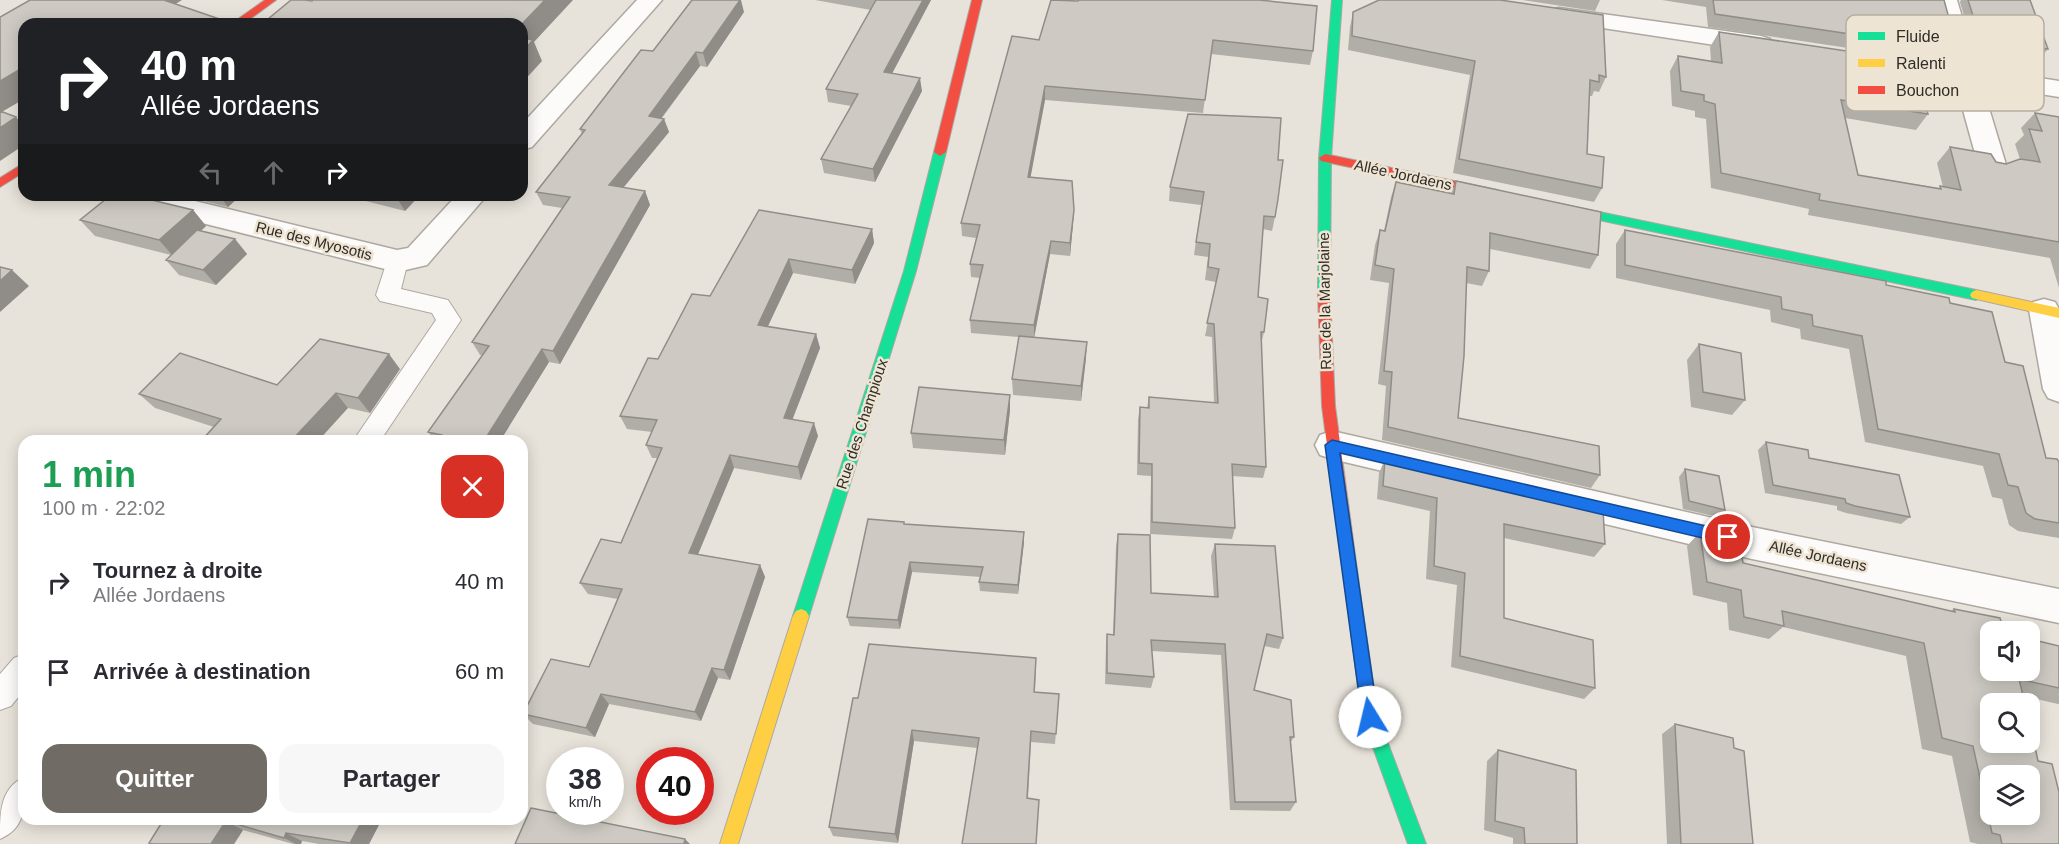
<!DOCTYPE html>
<html lang="fr">
<head>
<meta charset="utf-8">
<style>
	body { margin:0; font-family:Helvetica,sans-serif; background:#f7f7f7; color:#2b2b33; height:100vh; display:flex; flex-direction:column; font-size:22px; white-space:nowrap }
	* { box-sizing:border-box; margin:0 }
	p { font-size:20px; color:#7c7c81 }
	.icon { flex:none; width:33px; height:33px; fill:none; stroke:currentColor; stroke-width:2; stroke-linecap:round; stroke-linejoin:round }
	.map { position:relative; flex:1; overflow:hidden }
	.details { position:absolute; left:18px; top:435px; width:510px; height:390px; display:flex; flex-direction:column; background:#fff; border-radius:18px; box-shadow:0 3px 15px #0003 }
	.details>* { flex:none }
	.top-card { position:absolute; left:18px; top:18px; width:510px; height:183px; border-radius:18px; box-shadow:0 3px 15px #0003; background:#202124; color:#fff; overflow:hidden }
	.buttons { position:absolute; left:1980px; top:621px; display:grid; gap:12px }
	.buttons a { display:grid; place-items:center; width:60px; height:60px; border-radius:12px; background:#fff; box-shadow:0 3px 15px #0003; font-size:30px }
	.speed { position:absolute; left:546px; top:747px; display:flex; gap:12px; font-size:30px; font-weight:700; text-align:center }
	.speed>* { display:grid; place-content:center; width:78px; height:78px; border-radius:50%; background:#fff; box-shadow:0 3px 15px #0003; line-height:1 }
	.speed small { font-size:15px; font-weight:400 }
	.speed .limit { border:9px solid #d22; background:#fff; color:#111 }
	.pin { position:absolute; display:grid; place-items:center; width:51px; height:51px; color:#fff; margin:-26px; border:3px solid #fff; border-radius:50%; box-shadow:0 2px 6px #0007 }
	.me { position:absolute; width:66px; margin:-33px; rotate:351deg; stroke-linejoin:round; filter:drop-shadow(0 0 4px #0008) }
	.turn { display:flex; align-items:center; gap:21px; height:126px; padding:0 24px; font-size:27px }
	.turn .icon { width:78px; height:78px; stroke-width:2.5 }
	.turn b { display:block; font-size:42px; line-height:51px }
	.lanes { display:flex; align-items:center; height:57px; padding:0 24px; background:#0003; justify-content:center; gap:30px; direction:ltr }
	.lanes .off { opacity:.35 }
	.round { display:grid; place-items:center; flex:none; width:63px; height:63px; border-radius:18px; background:#f7f7f7 }
	.head { display:flex; align-items:center; justify-content:space-between; height:102px; padding:0 24px }
	h1 { font-size:36px; font-weight:700; line-height:45px; color:#1e9e55 }
	.primary-button { display:flex; gap:12px; margin-top:auto; padding:12px 24px }
	.primary-button a { flex:1; height:69px; border-radius:18px; background:#706c65; color:#fff; font-size:24px; font-weight:700; line-height:69px; text-align:center }
	.primary-button a+a { background:#f7f7f7; color:#2b2b33 }
	ul { padding:0; list-style:none }
	li { display:flex; align-items:center; gap:18px; height:90px; padding:0 24px }
	li div { flex:1 }
	li b { display:block; font-size:22px }
	li em { font-style:normal }
	.map>svg:first-child { display:block }
	.lines { fill:none; stroke-linecap:round; stroke-linejoin:round }
	.lane-casing { stroke:#ada8a1; stroke-width:2 }
	.street-casing { stroke:#ada8a1; stroke-width:3 }
	.fast-casing { stroke:#ada8a1; stroke-width:2 }
	.slow-casing { stroke:#ada8a1; stroke-width:2 }
	.jam-casing { stroke:#ada8a1; stroke-width:2 }
	.lane { fill:#fcfbf9; fill-rule:evenodd }
	.street { fill:#fcfbf9; fill-rule:evenodd }
	.fast { fill:#16e098; fill-rule:evenodd }
	.slow { fill:#ffcf43; fill-rule:evenodd }
	.jam { fill:#f24e42; fill-rule:evenodd }
	.wall { fill:#b1aea8 }
	.shaded-wall { fill:#908d88 }
	.building { fill:#cecac3; stroke:#908d88; stroke-width:1.5; fill-rule:evenodd }
	.route { fill:#1a73e8; stroke:#114b97; stroke-width:1.5 }
	.labels { text-anchor:middle; stroke-width:5; stroke-linejoin:round; paint-order:stroke }
	.street-label { font-size:15px; fill:#302c26; stroke:#eee4d4 }
	.key { fill:#eee4d4; stroke:#b5ada0; stroke-width:1.5 }
	.key-label { font-size:16px; fill:#302c26 }
</style>
</head>
<body>
<div class="map">
<svg width="2059" height="844" viewBox="0 0 2059 844">
	<rect width="100%" height="100%" fill="#e8e3da"/>
	<g class="lines">
		<g class="lane-casing">
			<path id="lane" d="M397 253 405 255 408 261 401 289 448 300 461 320 380 441H353L436 320 432 313 380 301 376 295 389 255Z
				M24 654V690L11 706 0 710V674L14 658Z
				M24 777C24 804 28 827 0 839 0 812 0 789 24 777Z"/>
		</g>
		<g class="street-casing">
			<path id="street" d="M637 0H662L532 147 522 150V124Z
				M1933 0H1957L1977 68 2059 81V97L1982 85 2007 168 2003 175 1993 177 1983 175 1979 168 1955 81 1871 68 1862 66 1858 60 1862 54 1871 52 1951 64Z
				M1559 8 1761 36 1770 39 1773 44 1770 49 1761 52 1550 20 1547 15 1550 10Z
				M116 195H170L397 250 408 248 457 195H487L427 265 397 272 130 205 120 202Z
				M2044 299 2055 302 2059 309V402L2048 398 2043 389 2029 310 2033 302Z
				M1332 431 1752 527 2059 589V623L1752 559 1332 459 1320 455 1315 445 1320 435Z"/>
		</g>
		<g class="fast-casing">
			<path id="fast" d="M1332 0H1342L1331 158 1330 294 1324 299 1318 294 1319 158Z
				M940 148 946 152 916 271 809 616 806 621 801 623 796 621 793 616 904 271 934 152Z
				M1556 203 1976 290 1982 295 1976 300 1552 210 1550 207 1552 204Z
				M1353 585 1358 587 1360 592 1378 717 1426 844H1408L1362 717 1346 592 1348 587Z"/>
		</g>
		<g class="slow-casing">
			<path id="slow" d="M1976 290 2059 308V318L1972 298 1970 295 1972 292Z
				M801 609 806 611 809 616 738 844H720L793 616 796 611Z"/>
		</g>
		<g class="jam-casing">
			<path id="jam" d="M265 0H276L243 24H231Z
				M972 0H982L946 152 940 156 934 152Z
				M1325 154 1497 190 1503 194 1497 198 1321 161 1319 158Z
				M24 163V172L0 187V178Z
				M1324 289 1330 294 1335 406 1360 592 1358 597 1353 599 1348 597 1346 592 1322 406 1318 294Z"/>
		</g>
		<use href="#lane" class="lane"/>
		<use href="#street" class="street"/>
		<use href="#fast" class="fast"/>
		<use href="#slow" class="slow"/>
		<use href="#jam" class="jam"/>
	</g>
	<path class="wall" d="M815 0H931L892 73 922 91 875 182 824 173 821 159 851 106 828 102 826 89 871 10Z
		M1523 0H1600L1595 11Z
		M1662 0H1944L1952 29 1942 42H1941L1937 46 1904 41 1895 55 1708 27 1706 7Z
		M1961 0H2030L2048 49 2040 58 1973 47 1960 2Z
		M1078 1 1313 51 1310 65 1211 54 1203 113 1045 100 1030 177 1074 210 1073 224 1070 256 1050 254 1034 338 1086 358 1081 401 1013 395 1012 379 1019 337 971 333 970 320 980 278 971 277 970 264 976 238 962 236 961 223 1039 40Z
		M744 12 707 67 700 66 662 118 664 119 669 132 623 188 645 191 650 205 560 364 549 362 500 441H435L428 432 482 355H480L472 342 562 208 543 205 536 192 582 134 580 129 653 51Z
		M1353 12 1606 77 1599 92 1594 91 1592 96H1589L1587 154 1602 188 1594 202 1453 173 1470 75 1348 50 1350 27Z
		M1719 32 1928 114 1916 130 1845 118 1858 175 1939 188 1940 186 1943 187 1937 163 1950 147 1996 162 2006 164 2020 159 2015 144 2024 135 2021 128 2035 113 2059 117V288L2050 258 1808 215 1809 209 1711 188 1706 119 1695 117V111L1672 106 1670 71 1678 56 1711 61 1710 47Z
		M1188 114 1275 217 1272 231 1263 229 1258 297 1264 332 1261 344 1266 467 1263 478 1232 476 1235 528 1232 539 1150 534 1151 476 1137 475 1138 419 1140 407 1147 408 1149 397 1214 403 1212 337 1205 336 1216 282 1205 280 1208 257 1194 255 1201 205 1169 201 1170 187Z
		M1456 181 1598 255 1590 269 1490 249 1489 271 1482 286 1466 283 1458 418 1600 475 1591 488 1382 440 1386 386 1378 384 1389 283 1370 280 1375 245 1380 230 1384 231 1391 197 1396 182 1451 194Z
		M180 195H241L228 207Z
		M345 195H420L405 211 346 196Z
		M193 210 206 226 201 231 235 239 247 254 216 285 179 275 166 260 171 255 95 236 80 220Z
		M759 210 872 229 874 243 855 284 793 273 767 327 816 334 820 348 792 420 818 436 801 480 734 468 698 554 760 565 765 577 730 680 718 678 701 721 609 704 595 737 533 724 523 714 589 667 618 599 588 594 580 583 621 543 657 458H652L646 445 652 432 627 429 620 416 658 359 710 296Z
		M1625 230 1886 285 1950 303 2005 362 2046 458 2059 462V538L2018 531 2009 525 2002 499 1992 497 1983 466 1865 442 1849 349 1801 339 1800 329 1771 322 1770 310 1616 278V244Z
		M1699 344 1745 400 1732 415 1691 407 1687 360Z
		M400 369 370 413 348 408 214 427 155 408 139 394 277 385Z
		M1010 410 1005 455 913 448 911 433Z
		M1766 442 1809 458 1910 517 1901 524 1846 513 1837 510V506L1765 493 1758 450Z
		M1385 459 1605 544 1594 557 1504 538V618L1595 688 1584 699 1451 667 1457 585 1426 579 1430 511 1377 499 1379 473Z
		M1685 469 1725 510 1718 517 1683 509 1679 477Z
		M905 524 1024 542 1018 594 980 591 979 582 981 577 912 572 900 629 850 626 847 617Z
		M1700 532 1743 563 1950 611 1954 609 1990 632 2059 646V704H2058L2023 696 2038 761 2059 844H1978L1970 842 1952 756 1922 749 1906 656 1783 627 1769 639 1729 630 1727 603 1693 595 1687 546Z
		M1118 534 1151 593 1214 597 1211 556 1215 544 1283 638 1279 649 1264 646 1254 690 1294 737 1291 742 1296 802 1290 811 1230 810 1221 655 1152 651 1154 677 1151 688 1105 684 1106 645 1107 634H1113L1116 546Z
		M1036 670 1035 692 1059 694 1055 744 1031 742 1028 798 1039 809 977 748 914 741 898 843 833 836 829 827 858 698Z
		M1675 724 1734 748 1753 844H1667L1662 734Z
		M1498 750 1577 844H1513V838L1484 830 1487 761Z
		M164 819H382L369 844H319L302 841 301 844H293L243 830 234 844H152Z"/>
	<path class="shaded-wall" d="M149 0H182L159 14Z
		M545 0H573L534 42 542 61 522 83V24Z
		M740 0H741L744 12 707 67 703 53Z
		M923 0H931L886 85 884 72Z
		M102 21 104 24H96Z
		M696 52 700 66 653 129 649 116Z
		M24 67V99L0 113V81Z
		M920 78 922 91 875 182 873 169Z
		M1045 86V100L1028 191V177Z
		M16 117 24 126V145L0 161V128Z
		M664 119 669 132 614 199 609 185Z
		M645 191 650 205 560 364 553 351Z
		M219 195H241L228 207Z
		M395 195H420L405 211Z
		M193 210 206 226 173 256 159 240Z
		M1074 210 1073 224 1070 256V243Z
		M872 229 874 243 855 284 852 270Z
		M235 239 247 254 216 285 203 270Z
		M1051 241 1050 254 1034 338V325Z
		M789 259 793 273 762 339 758 325Z
		M12 270 29 286 0 312V281Z
		M816 334 820 348 788 431 784 418Z
		M1087 342 1086 358 1081 401V386Z
		M542 349 549 362 500 441H484Z
		M389 354 400 369 370 413 358 398Z
		M336 393 348 408 318 441H291Z
		M1010 395V410L1005 455 1004 440Z
		M814 423 818 436 801 480 798 467Z
		M730 455 734 468 694 564 689 553Z
		M1024 532V542L1018 594V585Z
		M910 562 912 572 900 629 898 620Z
		M760 565 765 577 730 680 724 670Z
		M712 668 718 678 701 721 695 712Z
		M601 694 609 704 595 737 586 728Z
		M912 730 914 741 898 843 895 834Z
		M363 819H382L369 844H351L350 843Z
		M226 821 243 830 234 844H211Z
		M286 833 302 841 301 844H296L284 838Z
		M685 839 690 844H684Z"/>
	<path class="building" d="M30 0H164L234 24H111L102 21 96 24H24V67L0 81V17Z
		M291 0H305L312 1 313 0H545L522 24H262Z
		M692 0H740L703 53 696 52 649 116 664 119 609 185 645 191 553 351 542 349 484 441H439L442 435 428 432 489 346 472 342 570 197 536 192 585 130 580 129 641 50 653 51Z
		M876 0H923L884 72 920 78 873 169 821 159 858 94 826 89Z
		M1051 0 1078 1 1079 0H1259L1317 6 1313 51 1213 40 1205 100 1045 86 1028 177 1072 181 1074 210 1070 243 1051 241 1034 325 970 320 983 265 970 264 980 225 961 223 1012 36 1039 40Z
		M1379 0H1500L1603 15 1606 77 1599 75V82L1590 80 1587 154 1604 157 1602 188 1459 159 1475 61 1352 36 1353 12Z
		M1713 0H1944L1952 29 1945 28 1947 34 1900 26 1904 42 1715 14Z
		M1968 0H2030L2048 49 1980 38Z
		M1719 32 1913 61 1928 114 1841 100 1858 175 1941 189 1940 186 1961 190 1950 147 1991 154 1996 162 2006 164 2020 159 2040 162 2029 129 2042 131 2035 113 2059 117V242L1819 200 1820 194 1721 173 1715 104 1704 101V95L1681 91 1678 56 1722 63Z
		M522 38 533 40 522 52Z
		M0 111 16 117 0 128Z
		M1188 114 1281 118 1278 160H1283L1278 199 1275 217 1264 216 1258 297 1268 299 1264 332H1261L1266 467 1232 464 1235 528 1152 522V464L1139 463 1140 407 1149 408V397L1218 403 1214 324 1207 323 1219 269 1208 267 1210 244 1196 242 1204 192 1170 187Z
		M1456 181 1601 212 1598 255 1490 233 1489 271 1467 267 1464 356 1458 418 1599 446 1600 475 1388 427 1392 372 1384 371 1394 269 1375 265 1380 230 1385 231 1396 182 1454 194Z
		M111 195H131L193 210 159 240 80 220Z
		M759 210 872 229 852 270 789 259 758 325 816 334 784 418 814 423 798 467 730 455 689 553 760 565 724 670 712 668 695 712 601 694 586 728 523 714 551 659 589 667 622 589 580 583 601 539 621 543 662 448 646 445 657 420 620 416 648 358 658 359 692 294 710 296Z
		M197 230 235 239 203 270 166 260Z
		M1625 230 1886 281V285L1949 298 1950 303 1992 312 2005 362 2023 366 2046 458 2057 459 2059 462V523L2035 519 2026 513 2018 487 2008 485 1999 454 1878 429 1862 336 1813 326 1812 315 1782 309 1781 297 1625 265Z
		M0 267 12 270 0 281Z
		M1019 336 1087 342 1081 386 1012 379Z
		M320 339 389 354 358 398 336 393 291 441H201L221 419 139 394 180 353 277 385Z
		M1699 344 1741 353 1745 400 1703 392Z
		M919 387 1010 395 1004 440 911 433Z
		M1766 442 1808 450 1809 458 1899 475 1910 517 1855 506 1846 503 1845 499 1773 485Z
		M1385 459 1603 510 1605 544 1504 524V618L1593 640 1595 688 1460 656 1465 573 1434 566 1437 498 1383 486Z
		M1685 469 1719 476 1725 510 1689 501Z
		M868 519 904 522V524L1024 532 1018 585 979 582 983 567 910 562 898 620 847 617Z
		M1700 532 1739 541 1743 563 1955 612 1954 609 2000 618 2004 632H1990V670H2030V639L2059 646V688L2019 679 2025 704H1990V742H2030V724L2038 761 2052 764 2059 792V844H2002L2000 835 1992 833 1973 746 1942 738 1924 643 1782 611 1784 626 1744 617 1741 590 1707 582ZM1990 776H2030V814H1990Z
		M1118 534 1150 535 1151 593 1218 597 1215 544 1275 546 1283 638 1267 634 1254 690 1291 700 1294 737H1290L1296 802H1235L1225 644 1151 640 1154 677 1107 673V634L1114 635Z
		M869 644 1036 658 1034 692 1059 694 1056 734 1031 731 1027 798 1039 800 1036 844H962L979 738 912 730 895 834 829 827 853 698H858Z
		M1675 724 1733 738 1734 748 1744 751 1753 844H1681Z
		M1498 750 1576 770 1577 844H1525L1524 828 1495 821Z
		M531 808 685 839 684 844H515Z
		M164 819H363L350 843 286 833 284 838 226 821 211 844H153L149 843Z"/>
	<path class="route" d="M1332 440 1728 531 1736 537 1728 544 1340 453 1378 717 1376 723 1370 725 1364 723 1362 717 1325 445Z"/>
	<g class="labels">
		<g class="street-label">
			<text transform="translate(1403 175) rotate(12)" y="5">Allée Jordaens</text>
			<text transform="translate(314 241) rotate(14)" y="5">Rue des Myosotis</text>
			<text transform="translate(1325 301) rotate(-91)" y="5">Rue de la Marjolaine</text>
			<text transform="translate(862 424) rotate(-72)" y="5">Rue des Champioux</text>
			<text transform="translate(1818 556) rotate(12)" y="5">Allée Jordaens</text>
		</g>
	</g>
	<rect x="1846" y="15" width="198" height="96" rx="9" class="key"/>
	<rect x="1858" y="32" width="27" height="8" fill="#16e098"/>
	<rect x="1858" y="59" width="27" height="8" fill="#ffcf43"/>
	<rect x="1858" y="86" width="27" height="8" fill="#f24e42"/>
	<g class="key-label">
		<text x="1896" y="42">Fluide</text>
		<text x="1896" y="69">Ralenti</text>
		<text x="1896" y="96">Bouchon</text>
	</g>
</svg>
<div class="buttons">
<a><svg class="icon" aria-label="sound" viewBox="0 0 24 24"><path d="M4 9h4l5-4v14l-5-4H4zM17 9q2 3 0 6"/></svg></a>
<a><svg class="icon" aria-label="search" viewBox="0 0 24 24"><circle cx="10" cy="10" r="6"/><path d="M15 15l6 6"/></svg></a>
<a><svg class="icon" aria-label="layers" viewBox="0 0 24 24"><path d="M12 4l9 5-9 5-9-5zM3 14l9 5 9-5"/></svg></a>
</div>
<div class="speed"><div>38<small>km/h</small></div><div class="limit">40</div></div>
<div class="pin" style="left:1728px;top:537px;background:#d93025"><svg class="icon" aria-label="arrive" viewBox="0 0 24 24"><path d="M6 21V4h12l-3 4 3 4H6"/></svg></div>
<svg class="me" style="left:1370px;top:717px" viewBox="-20 -20 40 40"><circle r="19" fill="#fff"/><path d="M0-13L10 11 0 6-10 11z" fill="#1a73e8"/></svg>
<div class="top-card">
<div class="turn"><svg class="icon" aria-label="right" viewBox="0 0 24 24"><path d="M7 20v-9h11M14 6l5 5-5 5"/></svg><div><b>40 m</b>Allée Jordaens</div></div>
<div class="lanes"><svg class="icon off" aria-label="left" viewBox="0 0 24 24"><path d="M17 20v-9H6M10 6l-5 5 5 5"/></svg><svg class="icon off" aria-label="ahead" viewBox="0 0 24 24"><path d="M12 20V5M6 11l6-6 6 6"/></svg><svg class="icon" aria-label="right" viewBox="0 0 24 24"><path d="M7 20v-9h11M14 6l5 5-5 5"/></svg></div>
</div>
<section class="details">
<div class="head"><div><h1>1 min</h1><p>100 m · 22:02</p></div><a class="round" style="background:#d93025;color:#fff"><svg class="icon" aria-label="close" viewBox="0 0 24 24"><path d="M6 6l12 12M18 6L6 18"/></svg></a></div>
<ul>
<li><svg class="icon" aria-label="right" viewBox="0 0 24 24"><path d="M7 20v-9h11M14 6l5 5-5 5"/></svg><div><b>Tournez à droite</b><p>Allée Jordaens</p></div><em>40 m</em></li>
<li><svg class="icon" aria-label="arrive" viewBox="0 0 24 24"><path d="M6 21V4h12l-3 4 3 4H6"/></svg><div><b>Arrivée à destination</b></div><em>60 m</em></li>
</ul>
<div class="primary-button"><a>Quitter</a><a>Partager</a></div>
</section>
</div>
</body>
</html>
